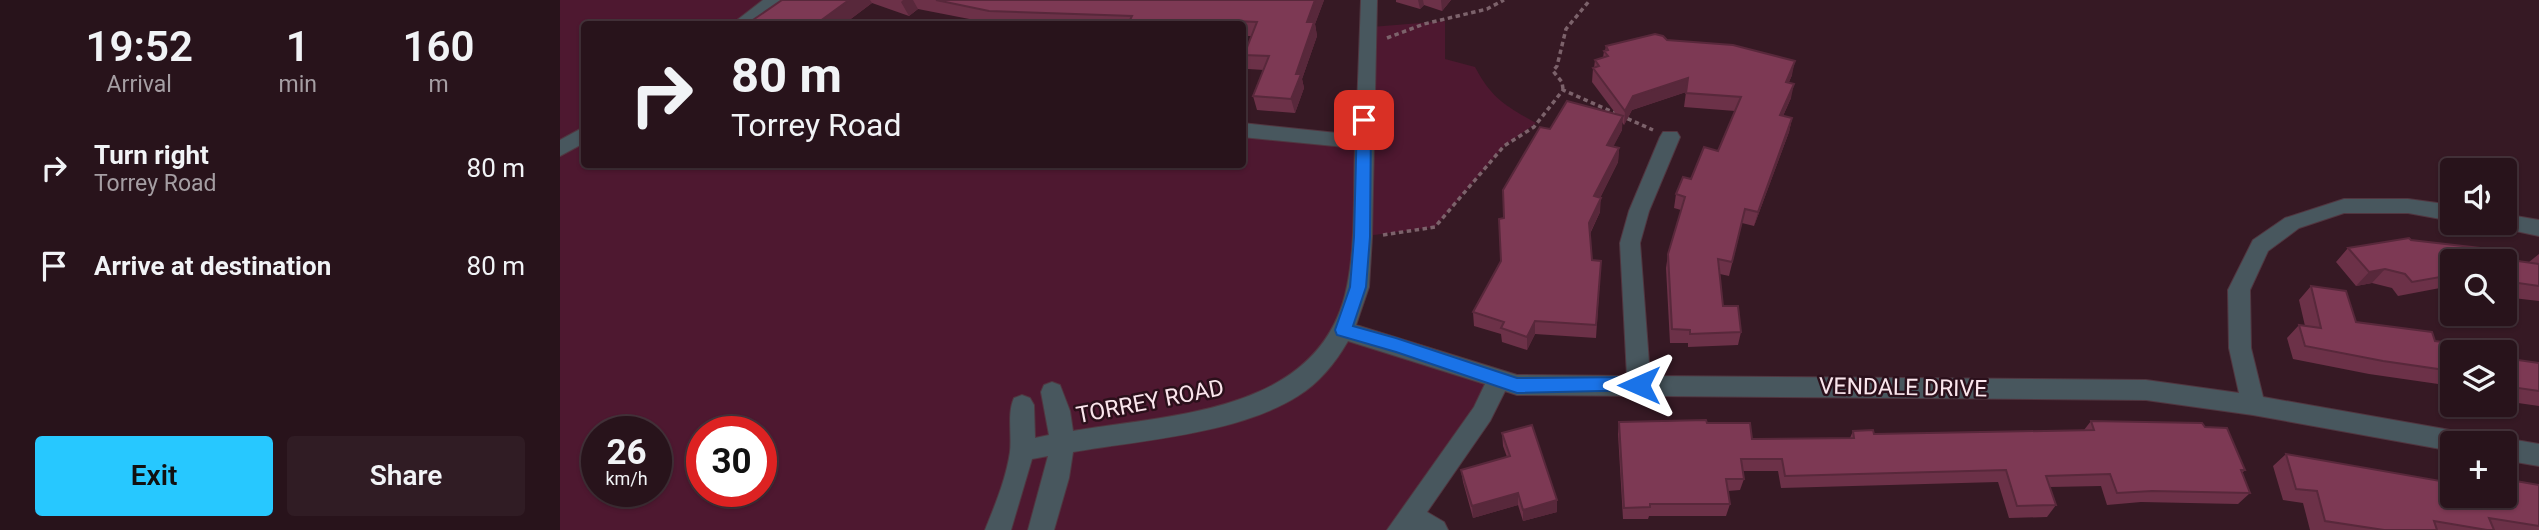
<!DOCTYPE html>
<html lang="en">
<head>
<meta charset="utf-8">
<style>
	body { margin:0; font-family:Roboto,sans-serif; background:#301c24; color:#f1f3f6; height:100vh; display:flex; flex-direction:column; font-size:26px; white-space:nowrap }
	* { box-sizing:border-box; margin:0 }
	p { font-size:23px; color:#a59ea3 }
	.icon { flex:none; width:38px; height:38px; fill:none; stroke:currentColor; stroke-width:2; stroke-linecap:round; stroke-linejoin:round }
	.map { position:relative; flex:1; overflow:hidden }
	.side { display:flex; flex-direction:column; background:#28131b; width:560px }
	.side>* { flex:none }
	.banner { position:absolute; left:21px; top:21px; width:665px; height:147px; border-radius:7px; box-shadow:0 2px 5px #0004,0 0 0 2px #44323a; background:#28131b; color:#f1f3f6; overflow:hidden }
	.tools { position:absolute; left:1880px; top:158px; display:grid; gap:14px }
	.tools a { display:grid; place-items:center; width:77px; height:77px; border-radius:7px; background:#28131b; box-shadow:0 2px 5px #0004,0 0 0 2px #44323a; font-size:35px }
	.speed { position:absolute; left:21px; top:416px; display:flex; gap:14px; font-size:35px; font-weight:700; text-align:center }
	.speed>* { display:grid; place-content:center; width:91px; height:91px; border-radius:50%; background:#28131b; box-shadow:0 2px 5px #0004,0 0 0 2px #44323a; line-height:1 }
	.speed small { font-size:18px; font-weight:400 }
	.speed .limit { border:10px solid #d22; background:#fff; color:#111 }
	.pin { position:absolute; display:grid; place-items:center; width:60px; height:60px; color:#fff; margin:-30px; border-radius:14px; box-shadow:0 4px 10px #0006 }
	.me { position:absolute; width:77px; margin:-38px; rotate:270deg; stroke-linejoin:round; filter:drop-shadow(0 0 5px #0008) }
	.turn { display:flex; align-items:center; gap:24px; height:147px; padding:0 35px; font-size:32px }
	.turn .icon { width:91px; height:91px; stroke-width:2.5 }
	.turn b { display:block; font-size:49px; line-height:60px }
	.eta { display:flex; justify-content:space-evenly; align-items:center; height:119px; text-align:center }
	.eta b { font-size:42px; font-weight:600; line-height:49px }
	.action { display:flex; gap:14px; margin-top:auto; padding:14px 35px }
	.action a { flex:1; height:80px; border-radius:7px; background:#27c8ff; color:#111; font-size:28px; font-weight:600; line-height:80px; text-align:center }
	.action a+a { background:#301c24; color:#f1f3f6 }
	ul { padding:0; list-style:none }
	li { display:flex; align-items:center; gap:21px; height:98px; padding:0 35px }
	li div { flex:1 }
	li b { display:block; font-size:26px }
	li em { font-style:normal }
	main { display:flex; flex:1; min-height:0 }
	.map>svg:first-child { display:block }
	.green { fill:#4e1830; fill-rule:evenodd }
	.lines { fill:none; stroke-linecap:round; stroke-linejoin:round }
	.street-casing { stroke:#513640; stroke-width:2 }
	.path { stroke:#7c626b; stroke-width:3.5; stroke-dasharray:4.5 3.5; stroke-linecap:butt }
	.street { fill:#48575e; fill-rule:evenodd }
	.wall { fill:#6c3148 }
	.shaded-wall { fill:#58283b }
	.building { fill:#7d3954; stroke:#58283b; stroke-width:2 }
	.route { fill:#1a73e8; stroke:#114b97; stroke-width:2 }
	.labels { text-anchor:middle; stroke-width:5; stroke-linejoin:round; paint-order:stroke }
	.street-label { font-size:23px; fill:#fae5ec; stroke:#2b101b }
</style>
</head>
<body>
<main>
<section class="side">
<div class="eta">
<div><b>19:52</b><p>Arrival</p></div>
<div><b>1</b><p>min</p></div>
<div><b>160</b><p>m</p></div>
</div>
<ul>
<li><svg class="icon" aria-label="right" viewBox="0 0 24 24"><path d="M7 20v-9h11M14 6l5 5-5 5"/></svg><div><b>Turn right</b><p>Torrey Road</p></div><em>80 m</em></li>
<li><svg class="icon" aria-label="arrive" viewBox="0 0 24 24"><path d="M6 21V4h12l-3 4 3 4H6"/></svg><div><b>Arrive at destination</b></div><em>80 m</em></li>
</ul>
<div class="action"><a>Exit</a><a>Share</a></div>
</section>
<div class="map">
<svg width="1979" height="530" viewBox="0 0 1979 530">
	<rect width="100%" height="100%" fill="#361924"/>
	<path class="green" d="M0 0H214L180 24H24V164H682L683 132 803 142 802 237 783 330 939 379 840 530H0ZM37 432H96V492H37ZM142 432H201V492H142Z
		M885 21V59L915 67C932 99 946 106 976 123L944 146 875 227 806 236 811 27Z"/>
	<g class="lines">
		<g class="street-casing">
			<path id="street" d="M203 0H222L191 24H172Z
				M801 0H817L812 237 809 287 796 325 957 375 1067 376 1060 243 1069 211 1100 137 1103 132H1117L1120 137 1089 211 1080 243 1090 376 1586 380 1679 393 1669 348 1668 290 1693 240 1725 218 1784 199H1848L1892 205V221L1848 213H1784L1739 228 1708 251 1690 290 1691 348 1703 397 1907 433 1915 436 1919 443H1892V451L1693 415 1586 400 957 395 945 391 930 421 867 512 884 522 888 530H827L914 407 925 384 788 341C776 362 759 383 738 396 678 434 582 440 513 452L509 478 494 530H468L488 456 472 459 451 530H425C435 505 446 479 450 452 452 435 447 413 454 398L462 395 470 398 474 405 475 438 489 435 481 392 484 385 492 382 500 385 510 411 513 431C614 414 762 413 787 286 796 242 793 193 795 148L682 137V123L796 135Z
				M24 127V143L0 156V140Z
				M1944 214 1979 220V236L1937 227 1934 222H1944Z
				M1944 438 1979 444V466L1944 460V443H1935Z"/>
		</g>
		<path class="path" d="M827 38 864 24 927 9 944 0
			M1003 89 1002 82 993 71 997 66 1006 29 1030 0
			M823 235 875 227 944 146 974 127 1003 90 1093 130"/>
		<use href="#street" class="street"/>
	</g>
	<path class="wall" d="M222 0H764L755 24 757 36 742 79 744 88 735 113 697 110 693 96 704 70 688 69 684 55 692 36H682V24H435L358 9 349 16 312 3 284 24H187Z
		M836 0H891L882 11 864 5 860 9 836 2Z
		M1107 40 1232 75 1229 82 1231 98 1223 116 1232 118 1229 132 1194 226 1182 223 1169 276 1160 274 1163 306 1181 332 1178 345 1128 347V343H1110L1106 268 1108 254 1121 210 1114 208 1116 194 1158 151 1175 111 1124 107 1126 92 1072 110 1064 125 1062 122V130L1053 146 1059 148 1058 162 1040 198V212L1030 234 1032 260 1041 261 1036 338 975 334 967 350 942 342 941 334 914 326 913 312 941 261 944 218 990 129 1056 114 1032 82 1033 68H1034L1035 60 1043 58 1044 51H1045L1046 46Z
		M1851 240 1923 256 1969 262 1979 254V301L1944 297V261H1892V290L1880 288 1838 296 1832 288 1812 283 1796 286 1776 262 1788 248Z
		M1751 286 1796 322 1875 341 1892 352V386L1809 374 1733 359 1727 338 1739 325 1745 326 1739 300Z
		M1944 358 1979 363V406L1944 401Z
		M1531 421 1645 427 1685 470 1682 473 1690 493 1678 504 1581 502 1547 505 1541 486 1490 487 1496 505 1487 517 1449 518 1438 482 1221 488 1218 471H1183L1184 479 1180 490 1168 491 1170 504 1166 516H1089L1088 519H1063L1058 434 1059 422 1147 423 1192 439 1290 438 1293 431 1314 434 1524 430Z
		M942 433 997 500V512L963 521 958 505 913 518 903 482 901 470 947 457 943 446Z
		M1726 454 1892 495 1979 485V530H1750L1743 503 1723 500 1713 466Z"/>
	<path class="shaded-wall" d="M289 0H310L312 3 284 24H256Z
		M343 0H353L358 9 349 16 341 2Z
		M755 0H764L755 24 757 36 742 79 744 88 735 113 731 99 736 74 747 22Z
		M858 0H863L864 5 860 9Z
		M881 0H891L882 11Z
		M1235 61 1232 75 1223 96 1226 82Z
		M1128 78 1126 92 1072 110 1064 125 1065 111 1073 96Z
		M1234 84 1231 98 1217 129 1220 115Z
		M1063 116 1062 130 1047 159V145Z
		M1232 118 1229 132 1194 226 1198 212Z
		M1059 148 1058 162 1034 210V196Z
		M1041 198 1040 212 1028 237 1029 223Z
		M1825 269 1812 283 1796 286 1809 272Z
		M975 321V334L967 350V337Z
		M958 493V505L913 518 912 506Z
		M997 500V512L963 521V510Z"/>
	<path class="building" d="M222 0H289L256 24H187Z
		M376 0H755L747 22H754L736 74H741L731 99 693 96 709 56 684 55 697 22 650 20 648 24 570 20 572 16 429 11Z
		M1095 34 1103 36 1107 40 1173 45 1235 61 1226 82 1234 84 1220 115 1232 118 1198 212 1185 209 1172 262 1158 259 1163 306H1178L1181 332 1130 334V330L1112 329 1108 254 1125 197 1116 194 1123 177 1131 179 1144 147 1158 151 1181 97 1126 93 1128 78 1073 96 1065 111 1033 68 1039 66 1035 60 1048 56 1044 51 1048 50 1046 46Z
		M1007 101 1063 116 1047 145 1059 148 1034 196 1041 198 1029 223 1032 260 1041 261 1036 325 975 321 967 337 941 328 944 322 913 312 941 261 939 219 944 218 943 190 980 127 990 129Z
		M1849 238 1851 240 1920 248 1923 256 1979 264V286L1944 281V261H1892V275L1852 282 1845 274 1825 269 1809 272 1788 248Z
		M1751 286 1786 291 1796 322 1872 332 1875 341 1914 346 1917 352H1892V371L1823 361 1745 346 1739 325 1761 328Z
		M1944 358 1979 363V391L1944 386Z
		M1146 420 1147 423H1190L1192 439 1294 438 1293 431 1313 430 1314 434 1534 430 1531 421 1642 423 1645 427 1667 428 1685 470H1681L1690 493 1592 491 1557 493 1550 474 1486 476 1496 505 1457 506 1446 470 1225 476 1222 459H1181L1184 479H1166L1170 504H1090V507L1064 508 1059 422Z
		M972 425 997 500 963 510 958 493 912 506 901 470 950 456 942 433Z
		M1726 454 1892 483V495H1944V479L1979 485V526L1929 518 1934 530H1927L1874 521 1877 530H1824L1765 521 1757 491 1736 489Z"/>
	<path class="route" d="M804 115 811 120 810 237 806 287 793 326 836 338 957 378 1079 377 1085 379 1087 385 1085 390 957 393 836 352 777 335 775 330 790 287 794 237 797 120Z"/>
	<g class="labels">
		<g class="street-label">
			<text transform="translate(1343 387) rotate(1)" y="8">VENDALE DRIVE</text>
			<text transform="translate(590 401) rotate(-11)" y="8">TORREY ROAD</text>
		</g>
	</g>
</svg>
<div class="tools">
<a><svg class="icon" aria-label="sound" viewBox="0 0 24 24"><path d="M4 9h4l5-4v14l-5-4H4zM17 9q2 3 0 6"/></svg></a>
<a><svg class="icon" aria-label="search" viewBox="0 0 24 24"><circle cx="10" cy="10" r="6"/><path d="M15 15l6 6"/></svg></a>
<a><svg class="icon" aria-label="layers" viewBox="0 0 24 24"><path d="M12 4l9 5-9 5-9-5zM3 14l9 5 9-5"/></svg></a>
<a>+</a>
</div>
<div class="speed"><div>26<small>km/h</small></div><div class="limit">30</div></div>
<div class="pin" style="left:804px;top:120px;background:#d93025"><svg class="icon" aria-label="arrive" viewBox="0 0 24 24"><path d="M6 21V4h12l-3 4 3 4H6"/></svg></div>
<svg class="me" style="left:1079px;top:385px" viewBox="-20 -20 40 40"><path d="M0-17L14 15 0 8-14 15z" fill="#1a73e8" stroke="#fff" stroke-width="4"/></svg>
<div class="banner">
<div class="turn"><svg class="icon" aria-label="right" viewBox="0 0 24 24"><path d="M7 20v-9h11M14 6l5 5-5 5"/></svg><div><b>80 m</b>Torrey Road</div></div>
</div>
</div>
</main>
</body>
</html>
